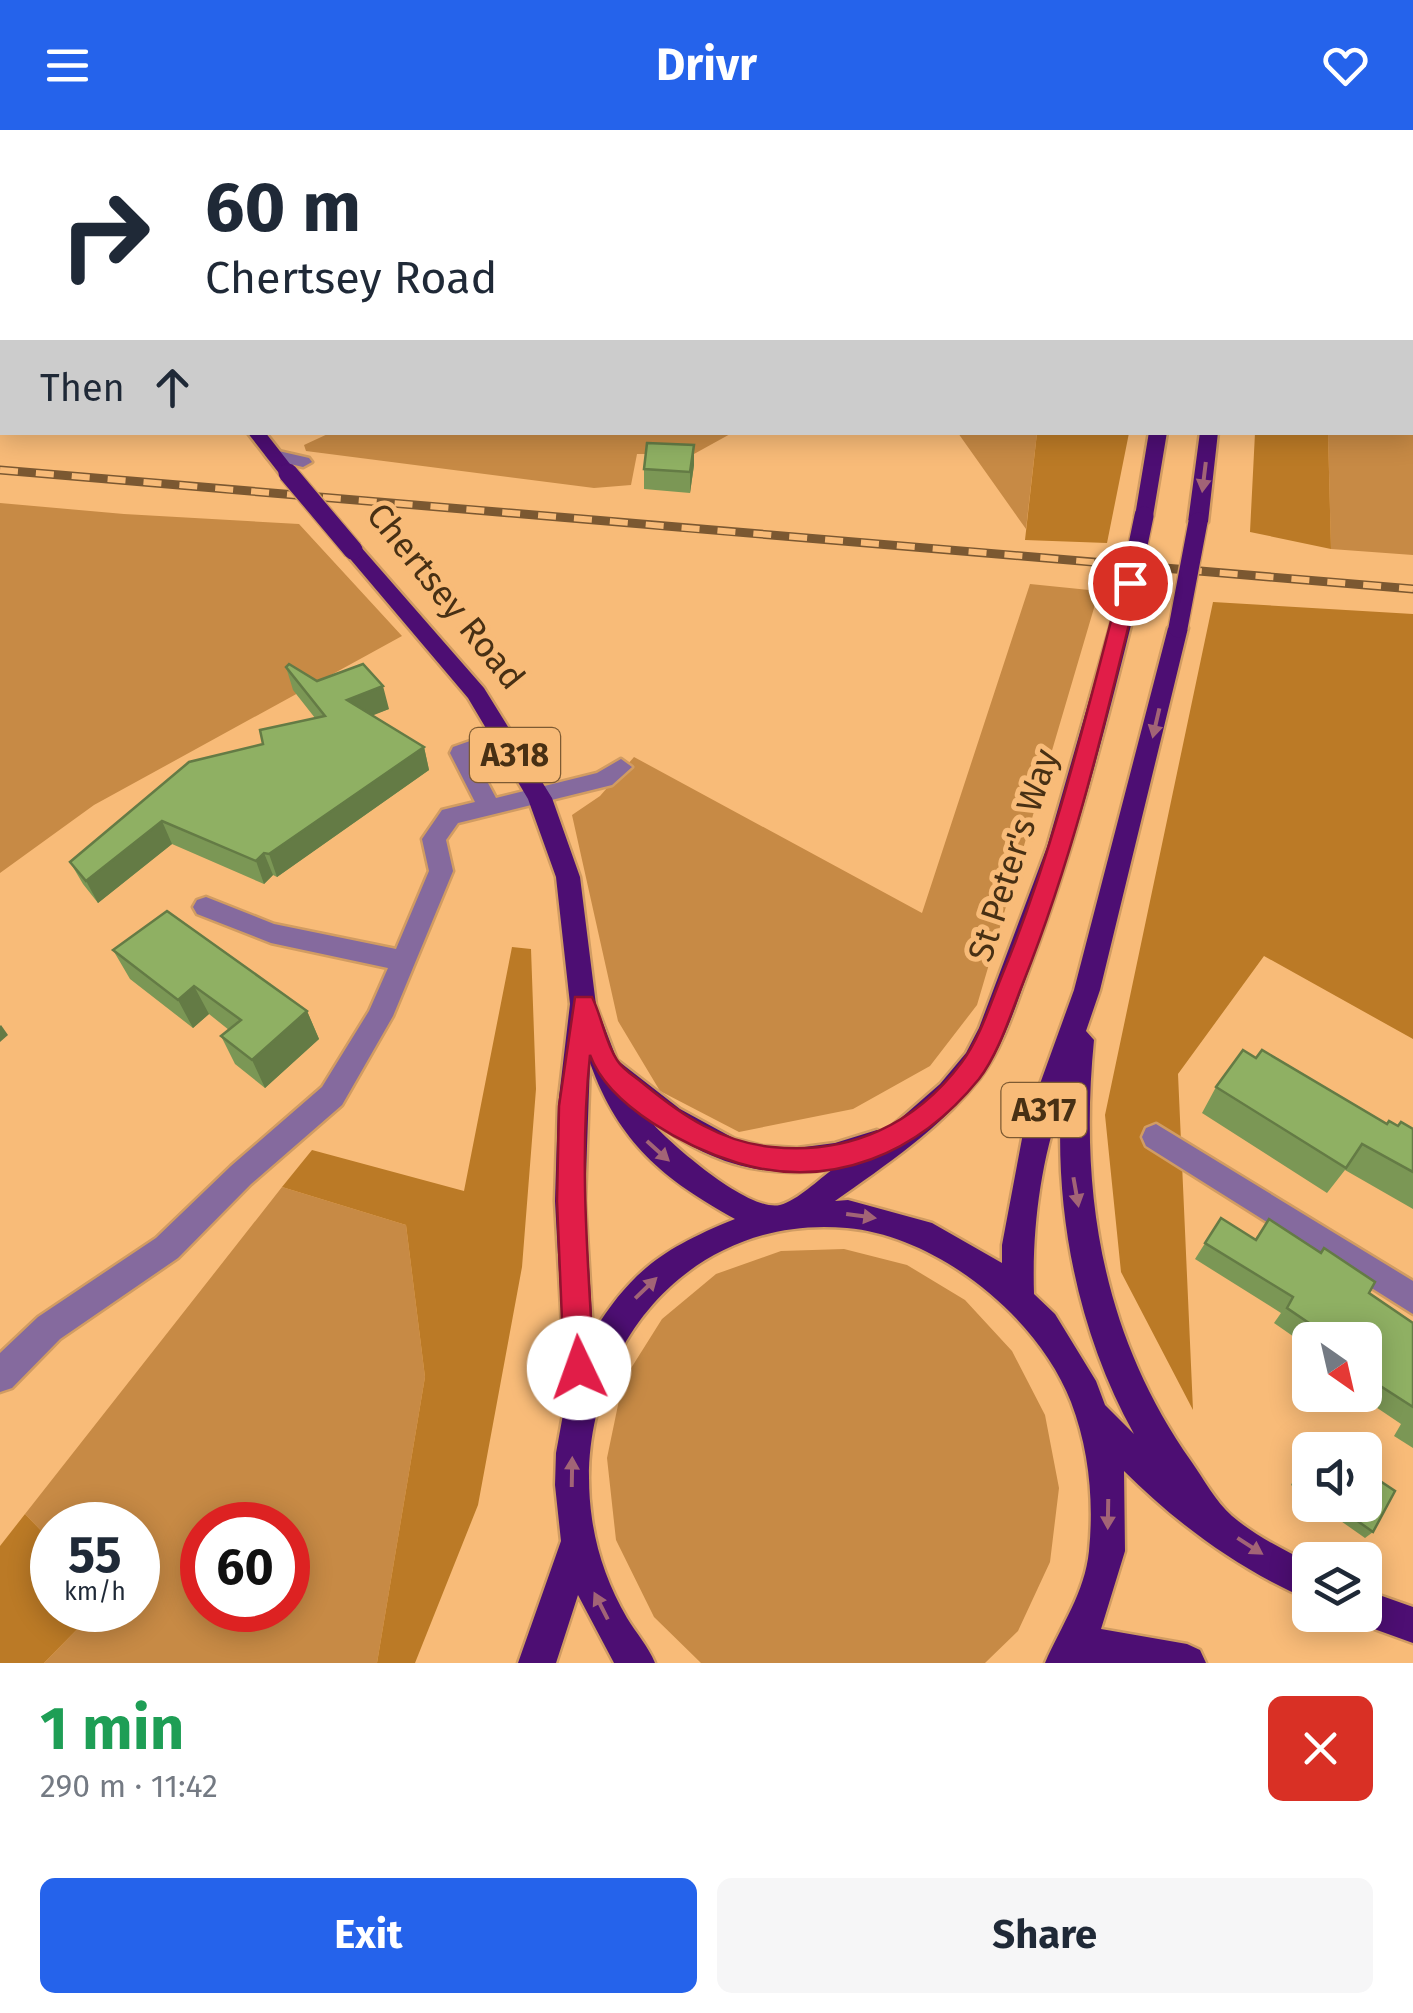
<!DOCTYPE html>
<html lang="en">
<head>
<meta charset="utf-8">
<style>
	body { margin:0; font-family:"Fira Sans",sans-serif; background:#f6f6f7; color:#1f2937; height:100vh; display:flex; flex-direction:column; font-size:38px; white-space:nowrap }
	* { box-sizing:border-box; margin:0 }
	p { font-size:32px; color:#747a83 }
	.icon { flex:none; width:55px; height:55px; fill:none; stroke:currentColor; stroke-width:2; stroke-linecap:round; stroke-linejoin:round }
	.map { position:relative; height:1533px; overflow:hidden }
	.panel { display:flex; flex-direction:column; background:#fff; flex:1 }
	.panel>* { flex:none }
	.banner { position:absolute; left:0px; top:0px; width:1415px; height:305px; box-shadow:0 5px 25px #0003; background:#fff; color:#1f2937; overflow:hidden }
	.needle { width:65px; rotate:146deg }
	.tools { position:absolute; left:1292px; top:1192px; display:grid; gap:20px }
	.tools a { display:grid; place-items:center; width:90px; height:90px; border-radius:15px; background:#fff; box-shadow:0 5px 25px #0003; font-size:50px }
	.speed { position:absolute; left:30px; top:1372px; display:flex; gap:20px; font-size:50px; font-weight:700; text-align:center }
	.speed>* { display:grid; place-content:center; width:130px; height:130px; border-radius:50%; background:#fff; box-shadow:0 5px 25px #0003; line-height:1 }
	.speed small { font-size:25px; font-weight:400 }
	.speed .limit { border:15px solid #d22; background:#fff; color:#111 }
	.pin { position:absolute; display:grid; place-items:center; width:85px; height:85px; color:#fff; margin:-42px; border:5px solid #fff; border-radius:50%; box-shadow:0 2px 10px #0007 }
	.me { position:absolute; width:110px; margin:-55px; rotate:357deg; stroke-linejoin:round; filter:drop-shadow(0 0 8px #0008) }
	.turn { display:flex; align-items:center; gap:35px; height:210px; padding:0 40px; font-size:45px }
	.turn .icon { width:130px; height:130px; stroke-width:2.5 }
	.turn b { display:block; font-size:70px; line-height:85px }
	.then { display:flex; align-items:center; height:95px; padding:0 40px; background:#0003; gap:20px; font-size:38px }
	.round { display:grid; place-items:center; flex:none; width:105px; height:105px; border-radius:15px; background:#f6f6f7 }
	.summary { display:flex; align-items:center; justify-content:space-between; height:170px; padding:0 40px }
	h1 { font-size:60px; font-weight:700; line-height:75px; color:#1e9e55 }
	.button { display:flex; gap:20px; margin-top:auto; padding:20px 40px }
	.button a { flex:1; height:115px; border-radius:15px; background:#2563eb; color:#fff; font-size:40px; font-weight:700; line-height:115px; text-align:center }
	.button a+a { background:#f6f6f7; color:#1f2937 }
	header { display:flex; justify-content:space-between; align-items:center; height:130px; padding:0 40px; background:#2563eb; color:#fff; font-size:45px; font-weight:700 }
	.map>svg:first-child { display:block }
	.green { fill:#c78a45; fill-rule:evenodd }
	.forest { fill:#bb7a26 }
	.lines { fill:none; stroke-linecap:round; stroke-linejoin:round }
	.minor-casing { stroke:#d19c62; stroke-width:5 }
	.major-casing { stroke:#d19c62; stroke-width:5 }
	.minor { fill:#856a9e; fill-rule:evenodd }
	.major { fill:#4d0e73; fill-rule:evenodd }
	.rail-casing { stroke:#7b5831; stroke-width:9 }
	.rail { stroke:#f8bb78; stroke-width:6; stroke-dasharray:18; stroke-linecap:butt }
	.major-bridge-casing { stroke:#d19c62; stroke-width:22; stroke-linecap:butt }
	.major-bridge { stroke:#4d0e73; stroke-width:19 }
	.wall { fill:#7b9755 }
	.shaded-wall { fill:#647b45 }
	.building { fill:#8fb063; stroke:#647b45; stroke-width:2.5 }
	.oneway { fill:#a26476 }
	.route { fill:#e11d48; stroke:#92132f; stroke-width:2.5 }
	.labels { text-anchor:middle; stroke-width:10; stroke-linejoin:round; paint-order:stroke }
	.shield { fill:#f8bb78; stroke:#7d5a32; stroke-width:2.5 }
	.shield-label { font-size:32px; font-weight:bold; fill:#483014 }
	.street-label { font-size:35px; fill:#483014; stroke:#f8bb78 }
</style>
</head>
<body>
<header><svg class="icon" aria-label="menu" viewBox="0 0 24 24"><path d="M4 6h16M4 12h16M4 18h16"/></svg>Drivr<svg class="icon" aria-label="heart" viewBox="0 0 24 24"><path d="M12 20l-8-8c-3-5 5-10 8-4 3-6 11-1 8 4z"/></svg></header>
<div class="map">
<svg width="1413" height="1533" viewBox="0 0 1413 1533">
	<rect width="100%" height="100%" fill="#f8bb78"/>
	<path class="green" d="M695 0H1175L686 2Z
		M1327 0H1413V425L1331 419 1328 303 1412 302V2Z
		M332 302 732 303 694 324H637L631 355 594 358 306 321 304 315Z
		M958 303H1037L1026 399Z
		M0 373 124 384 299 394 402 506 94 675 0 743Z
		M1030 454 1099 461 977 875 930 936 853 979 739 1002 660 961 618 891 572 685 600 666 634 627 922 783Z
		M282 1057 406 1095 425 1247 377 1533H44L96 1480H138V1395H52V1412L25 1384ZM202 1395H288V1480H202Z
		M844 1119 907 1135 965 1170 1012 1221 1045 1285 1059 1358 1050 1432 1018 1501 985 1533H701L654 1487 616 1410 607 1328 623 1251 662 1189 716 1144 781 1121Z"/>
	<path class="forest" d="M1037 303H1129L1107 413 1025 410Z
		M1255 303H1328L1331 419 1250 402Z
		M1213 472 1413 484V909L1264 826 1178 944 1193 1280 1121 1142 1105 985Z
		M512 817 531 819 536 959 522 1137 478 1375 415 1533H377L425 1247 406 1095 282 1057 312 1020 464 1061Z
		M25 1384 52 1412V1480H96L44 1533H0V1416Z"/>
	<g class="lines">
		<g class="minor-casing">
			<path id="minor" d="M274 320 309 328 312 332 303 337 268 329 265 325Z
				M504 599 515 607 512 612 474 627 496 668 597 643 621 629 632 637 612 655 458 693 446 710 453 741 393 886 342 975 251 1054 178 1128 60 1209 12 1258 0 1262V1223L38 1187 156 1108 231 1036 322 957 369 881 388 838 271 813 197 784 193 777 197 770 206 767 274 794 396 819 429 741 422 709 442 680 475 672 450 623 453 617Z
				M1156 994 1413 1151V1184L1146 1016 1142 1007 1146 998Z"/>
		</g>
		<g class="major-casing">
			<path id="major" d="M102 0H117L118 2H103Z
				M247 302H265L297 343 294 347H282Z
				M1149 302H1167L1153 386 1144 392 1135 386Z
				M1200 302H1218L1208 392 1198 398 1188 392Z
				M353 414 360 416 484 558 552 668 580 747 596 875 617 930 680 979 735 1009 762 1016 797 1018 835 1013 877 1000 884 1003 940 954 966 923 979 898 1047 717 1113 487 1116 482H1130L1133 487C1104 605 1073 723 1030 837 1016 874 1004 916 980 948 941 998 886 1035 835 1071L848 1070 932 1093 1002 1133V1115L1024 998 1074 860 1168 498 1178 491 1185 493 1188 498 1100 860 1086 901 1094 910C1079 1061 1102 1205 1191 1331 1203 1348 1216 1372 1232 1386 1254 1405 1284 1420 1310 1433V1470C1241 1441 1177 1394 1124 1341L1125 1421 1101 1499 1187 1514 1200 1520 1206 1533H1045C1061 1496 1085 1462 1089 1421 1094 1370 1089 1319 1071 1272 1038 1187 938 1106 847 1098 682 1083 569 1232 592 1389 597 1424 609 1457 627 1488 636 1503 648 1516 655 1533H614L578 1465 556 1533H518L561 1411 555 1355 556 1323 566 1268 555 1071 558 976 570 874 556 747 528 669 468 568 346 424 343 420ZM590 933C619 1013 663 1049 735 1089 666 1117 632 1139 593 1203L585 1071ZM1061 974C1055 1087 1079 1205 1134 1304L1105 1275 1096 1251 1055 1184 1034 1164C1032 1101 1040 1034 1061 974ZM644 984C704 1031 757 1050 833 1039 818 1050 798 1070 780 1075 748 1083 664 1009 644 984Z
				M1365 1460 1413 1477V1513L1352 1491 1350 1485H1365Z"/>
		</g>
		<use href="#minor" class="minor"/>
		<use href="#major" class="major"/>
		<g class="rail-casing">
			<path id="rail" d="M0 340 1413 459"/>
		</g>
		<use href="#rail" class="rail"/>
		<g class="major-bridge-casing">
			<path id="major-bridge" d="M288 343 353 420
				M1123 487 1144 386
				M1178 498 1198 392"/>
		</g>
		<use href="#major-bridge" class="major-bridge"/>
	</g>
	<path class="wall" d="M206 0H641L632 2H208Z
		M694 335 690 363 644 359V339Z
		M286 537 317 551 389 579 372 585 424 617 429 640 277 747 273 745 264 754 172 714 98 773 83 754 70 732 263 614 315 588 293 560Z
		M113 820 307 881 319 909 265 958 235 934 221 906 229 900 209 884 193 898 130 849Z
		M1256 928 1386 994 1413 999V1079L1345 1040 1327 1063 1202 983 1216 957Z
		M1221 1088 1255 1109 1269 1089 1320 1123 1324 1118 1369 1163 1413 1193V1318L1394 1306 1401 1294 1358 1265H1365V1210H1310V1218L1274 1193 1281 1183 1195 1129Z
		M1317 1309 1333 1320H1310V1369L1291 1355 1310 1316Z
		M1318 1375H1365L1373 1402 1365 1408Z"/>
	<path class="shaded-wall" d="M0 198H2V216H0Z
		M694 315V335L690 363V342Z
		M383 556 389 579 354 593 347 570Z
		M424 617 429 640 277 747 269 724Z
		M162 691 172 714 98 773 86 751Z
		M264 723 273 745 264 754 256 731Z
		M194 856 209 884 193 898 178 870Z
		M307 881 319 909 265 958 252 930Z
		M1 895 8 905 0 912V896Z"/>
	<path class="building" d="M218 0H540L544 2H221Z
		M2 55V198H0V56Z
		M0 214 2 218V268L0 269Z
		M647 313 694 315 690 342 644 339Z
		M289 534 317 551 363 534 383 556 347 570 424 617 269 724 264 723 256 731 162 691 86 751 70 732 189 632 263 614 260 600 325 586 286 537Z
		M167 781 307 881 252 930 221 906 241 890 194 856 178 870 113 820Z
		M1243 920 1256 928 1262 920 1387 994 1389 991 1398 996 1401 992 1413 999V1042L1362 1014 1346 1038 1216 957Z
		M1221 1088 1256 1110 1269 1089 1321 1123 1324 1118 1375 1152 1369 1163 1413 1193V1277L1368 1248 1374 1237 1365 1231V1210H1334L1287 1178 1293 1167 1205 1113Z
		M1317 1309 1333 1320H1312Z
		M1310 1324V1357L1298 1349Z
		M1365 1341 1395 1361 1373 1402 1335 1375H1365Z"/>
	<defs><path id="oneway-solid" d="M-6-.8H1V-3.2L6.5 0L1 3.2V.8H-6Z" transform="scale(2.5)"/></defs>
	<g class="oneway">
		<use href="#oneway-solid" transform="translate(1204 347) rotate(97)"/>
		<use href="#oneway-solid" transform="translate(1156 593) rotate(103)"/>
		<use href="#oneway-solid" transform="translate(658 1021) rotate(42)"/>
		<use href="#oneway-solid" transform="translate(1076 1062) rotate(80)"/>
		<use href="#oneway-solid" transform="translate(861 1086) rotate(8)"/>
		<use href="#oneway-solid" transform="translate(646 1158) rotate(-44)"/>
		<use href="#oneway-solid" transform="translate(572 1342) rotate(-89)"/>
		<use href="#oneway-solid" transform="translate(1108 1384) rotate(91)"/>
		<use href="#oneway-solid" transform="translate(1250 1416) rotate(33)"/>
		<use href="#oneway-solid" transform="translate(601 1476) rotate(-117)"/>
	</g>
	<path class="route" d="M1130 448 1139 453C1106 588 1075 723 1023 853 1011 883 999 923 979 949 919 1023 832 1061 738 1033 688 1018 609 977 590 925 579 1030 588 1134 594 1238L589 1249 579 1253 569 1249 564 1238 557 1071 559 976 575 867H592C602 887 605 912 617 930 623 940 637 948 645 955 683 986 721 1012 772 1017 849 1025 915 995 962 932 980 908 991 872 1003 843 1055 717 1086 585 1121 453Z"/>
	<g class="labels">
		<g class="shield">
			<rect x="470" y="598" width="90" height="54" rx="8"/>
			<rect x="1001.5" y="953" width="85" height="54" rx="8"/>
		</g>
		<g class="shield-label">
			<text x="515" y="636">A318</text>
			<text x="1044" y="991">A317</text>
		</g>
		<g class="street-label">
			<text transform="translate(446 466) rotate(51)" y="12">Chertsey Road</text>
			<text transform="translate(1013 725) rotate(-72)" y="12">St Peter's Way</text>
		</g>
	</g>
</svg>
<div class="tools">
<a><svg class="needle" viewBox="-14 -14 28 28"><path d="M0-13l5 13h-10z" fill="#e53935"/><path d="M0 13l5-13h-10z" fill="#747a83"/></svg></a>
<a><svg class="icon" aria-label="sound" viewBox="0 0 24 24"><path d="M4 9h4l5-4v14l-5-4H4zM17 9q2 3 0 6"/></svg></a>
<a><svg class="icon" aria-label="layers" viewBox="0 0 24 24"><path d="M12 4l9 5-9 5-9-5zM3 14l9 5 9-5"/></svg></a>
</div>
<div class="speed"><div>55<small>km/h</small></div><div class="limit">60</div></div>
<div class="pin" style="left:1130px;top:453px;background:#d93025"><svg class="icon" aria-label="arrive" viewBox="0 0 24 24"><path d="M6 21V4h12l-3 4 3 4H6"/></svg></div>
<svg class="me" style="left:579px;top:1238px" viewBox="-20 -20 40 40"><circle r="19" fill="#fff"/><path d="M0-13L10 11 0 6-10 11z" fill="#e11d48"/></svg>
<div class="banner">
<div class="turn"><svg class="icon" aria-label="right" viewBox="0 0 24 24"><path d="M7 20v-9h11M14 6l5 5-5 5"/></svg><div><b>60 m</b>Chertsey Road</div></div>
<div class="then">Then<svg class="icon" aria-label="ahead" viewBox="0 0 24 24"><path d="M12 20V5M6 11l6-6 6 6"/></svg></div>
</div>
</div>
<section class="panel">
<div class="summary"><div><h1>1 min</h1><p>290 m · 11:42</p></div><a class="round" style="background:#d93025;color:#fff"><svg class="icon" aria-label="close" viewBox="0 0 24 24"><path d="M6 6l12 12M18 6L6 18"/></svg></a></div>
<div class="button"><a>Exit</a><a>Share</a></div>
</section>
</body>
</html>
